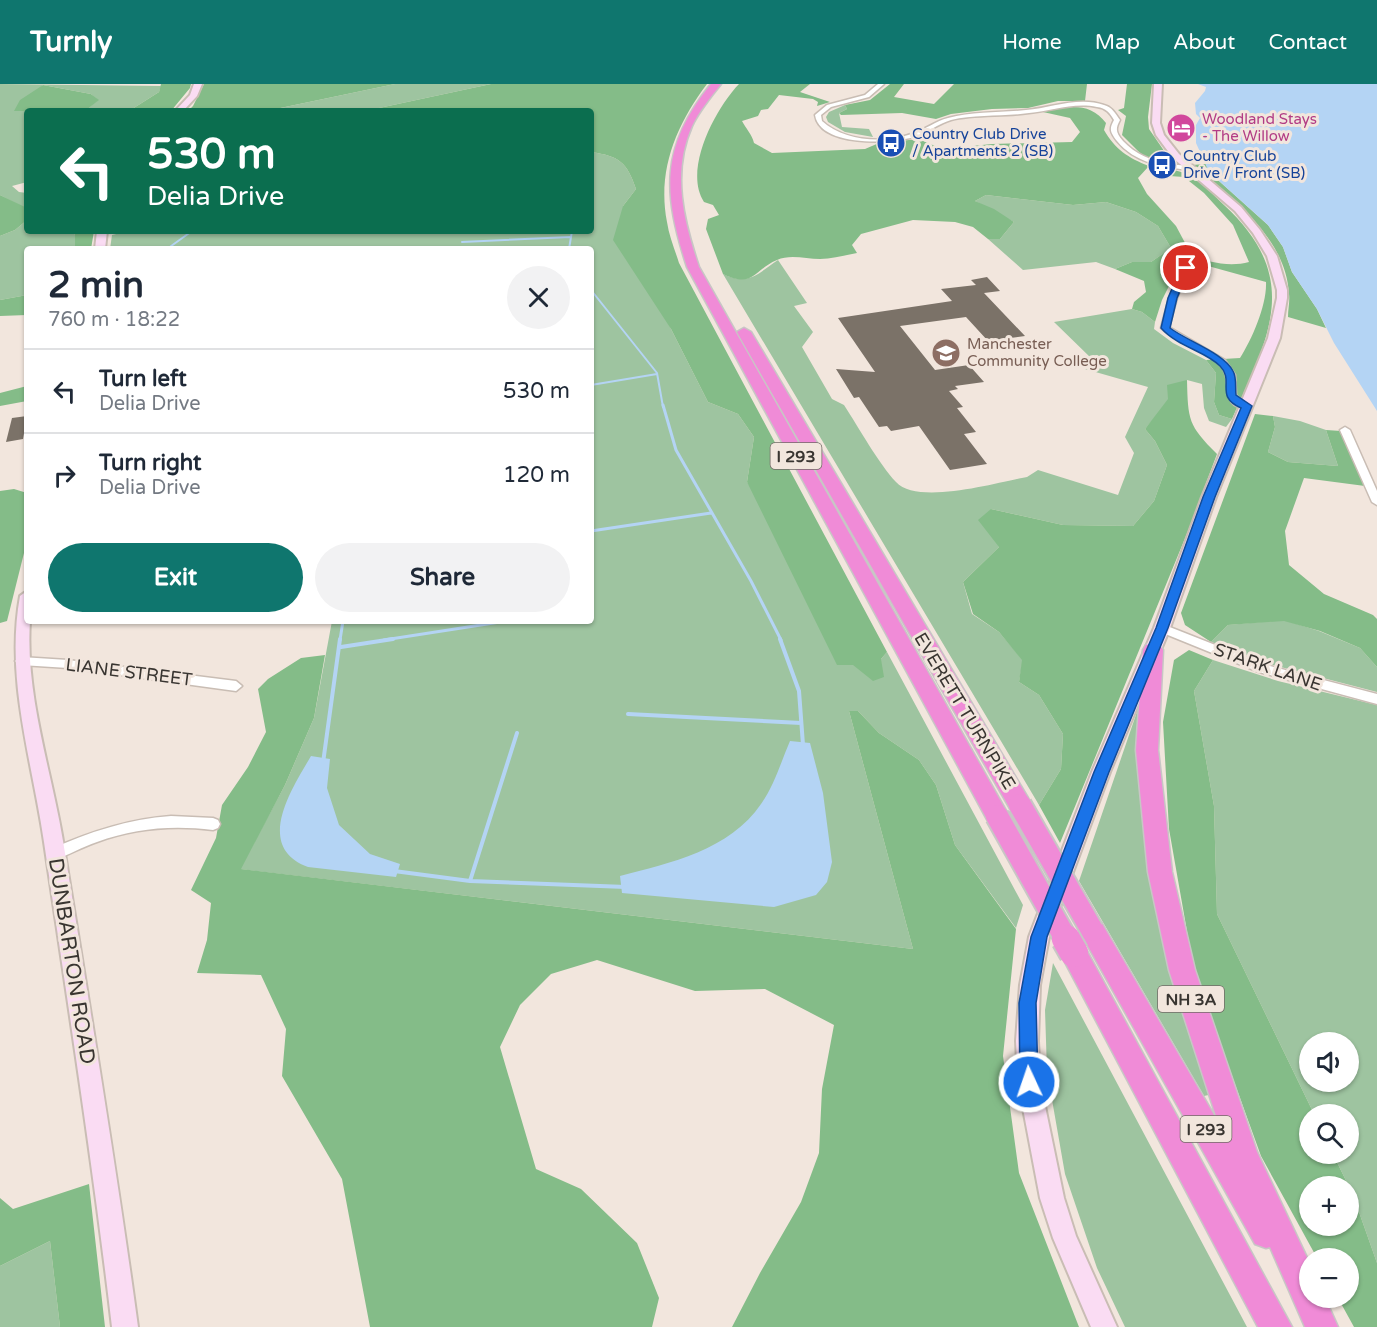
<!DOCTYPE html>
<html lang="en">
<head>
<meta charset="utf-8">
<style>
	body { margin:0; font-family:"Varela Round",sans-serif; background:#f2f2f3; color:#1f2937; height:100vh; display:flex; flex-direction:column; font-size:22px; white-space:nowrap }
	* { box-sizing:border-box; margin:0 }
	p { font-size:20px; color:#747a83 }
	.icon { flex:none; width:33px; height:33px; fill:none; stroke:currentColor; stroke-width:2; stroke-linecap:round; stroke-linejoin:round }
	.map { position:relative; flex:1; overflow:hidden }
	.side { position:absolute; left:24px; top:162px; width:570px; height:378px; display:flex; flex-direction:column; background:#fff; border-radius:6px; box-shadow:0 2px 4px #0004 }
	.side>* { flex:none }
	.top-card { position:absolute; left:24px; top:24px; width:570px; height:126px; border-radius:6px; box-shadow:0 2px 4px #0004; background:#0b6e4f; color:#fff; overflow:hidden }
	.buttons { position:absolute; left:1299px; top:948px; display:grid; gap:12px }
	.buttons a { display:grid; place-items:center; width:60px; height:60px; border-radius:50%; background:#fff; box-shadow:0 2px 4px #0004; font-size:30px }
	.pin { position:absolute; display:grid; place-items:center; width:51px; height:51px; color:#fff; margin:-26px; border:3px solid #fff; border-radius:50%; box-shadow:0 2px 6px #0007 }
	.me { position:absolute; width:66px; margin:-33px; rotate:357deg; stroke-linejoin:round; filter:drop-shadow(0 0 4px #0008) }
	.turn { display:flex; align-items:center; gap:21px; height:126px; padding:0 24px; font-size:27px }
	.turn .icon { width:78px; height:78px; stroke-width:2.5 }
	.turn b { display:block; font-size:42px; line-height:51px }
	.round { display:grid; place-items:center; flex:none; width:63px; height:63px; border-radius:32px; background:#f2f2f3 }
	.head { display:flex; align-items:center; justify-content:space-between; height:102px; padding:0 24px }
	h1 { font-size:36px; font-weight:800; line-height:45px }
	.primary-button { display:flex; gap:12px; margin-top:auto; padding:12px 24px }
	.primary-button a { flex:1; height:69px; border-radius:36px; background:#0f766e; color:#fff; font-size:24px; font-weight:800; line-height:69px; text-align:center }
	.primary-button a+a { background:#f2f2f3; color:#1f2937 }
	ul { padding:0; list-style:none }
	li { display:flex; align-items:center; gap:18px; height:84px; padding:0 24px; border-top:2px solid #e0e1e3 }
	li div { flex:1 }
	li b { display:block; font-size:22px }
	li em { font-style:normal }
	header { display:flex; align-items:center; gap:36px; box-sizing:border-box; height:84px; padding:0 30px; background:#0f766e; color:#fff }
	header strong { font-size:28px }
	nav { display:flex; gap:33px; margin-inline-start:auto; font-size:21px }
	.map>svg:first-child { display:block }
	.green { fill:#9ec4a0; fill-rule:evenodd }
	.forest { fill:#84bc88; fill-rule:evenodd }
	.water { fill:#b4d4f4 }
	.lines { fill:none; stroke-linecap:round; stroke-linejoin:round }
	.stream-far2 { stroke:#b4d4f4; stroke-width:2 }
	.stream-far1 { stroke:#b4d4f4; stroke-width:3 }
	.stream { stroke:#b4d4f4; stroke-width:4 }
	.building { fill:#7b7268 }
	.street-casing { stroke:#c9bdb4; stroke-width:3 }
	.secondary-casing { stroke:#c9bdb4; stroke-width:4 }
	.highway-casing { stroke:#c8c6c5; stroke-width:3 }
	.street { fill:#fff; fill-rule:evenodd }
	.secondary { fill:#fadcf3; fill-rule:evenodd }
	.highway { fill:#f08bd7; fill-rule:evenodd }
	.highway-bridge-far1-casing { stroke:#c8c6c5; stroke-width:26; stroke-linecap:butt }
	.highway-bridge-casing { stroke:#c8c6c5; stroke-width:32; stroke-linecap:butt }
	.highway-bridge-far1 { stroke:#f08bd7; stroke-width:22 }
	.highway-bridge { stroke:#f08bd7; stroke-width:28 }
	.route { fill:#1a73e8; stroke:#114b97; stroke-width:1.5 }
	.labels { text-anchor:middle; stroke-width:6; stroke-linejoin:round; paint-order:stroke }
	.far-hotel-label { font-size:15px; fill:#b23c85; stroke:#f2e6dd; text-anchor:start }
	.far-transit-label { font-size:15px; fill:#164399; stroke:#f2e6dd; text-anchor:start }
	.far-education-label { font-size:15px; fill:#785e54; stroke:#f2e6dd; text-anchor:start }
	.shield { fill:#f2e6dd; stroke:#706a65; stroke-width:1.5 }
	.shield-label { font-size:16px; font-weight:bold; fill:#393531 }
	.street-label { font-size:18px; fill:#393531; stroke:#f2e6dd }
	.near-street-label { font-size:21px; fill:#393531; stroke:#f2e6dd }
</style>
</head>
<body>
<header>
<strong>Turnly</strong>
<nav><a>Home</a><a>Map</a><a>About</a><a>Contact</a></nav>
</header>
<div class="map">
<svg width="1377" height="1243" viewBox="0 0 1377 1243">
	<rect width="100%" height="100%" fill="#f2e6dd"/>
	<path class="green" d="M0 0 161 2 159 8 129 27H85L98 16 91 10 43 1 15 27H27V98L12 102 19 108 27 109V125L0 111Z
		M395 0H491L365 27H266Z
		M845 21 847 25 839 29 842 43 869 45 873 53 845 48 828 38 826 33 829 28Z
		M591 68C619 72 627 78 636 105L623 122 671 245 708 318 738 330 754 353 747 398 881 575 887 568 1023 821 1016 844 955 761 936 701 919 676 879 649 858 627H849L913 865 240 785 285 701 314 634 332 537H591V165H110L112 151 129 147H591Z
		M986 111 1073 121 1106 118 1136 128 1158 142 1171 164 1151 178H1132L1115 185 1096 178 1023 186 988 155H1000L1014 138 975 117Z
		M27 136V147H71L75 151V165H27V211L0 216V152L15 146Z
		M778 176 807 219 794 222 813 248 802 263 832 315 844 321C859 344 879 380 896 398 918 422 998 398 1027 393L1038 386 1118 411 1134 369 1125 353 1148 303 1085 285 1092 275 1054 238 1132 225 1142 228 1155 238 1154 245 1173 259 1206 276 1216 289 1214 318 1219 331 1232 335 1226 343 1209 337 1204 324 1202 300 1187 296 1145 345 1155 357 1167 381 1154 417 1133 442 1063 441 991 425 999 463 963 498 972 530 999 548 1023 576 1019 598 1039 611 1063 650 1061 685 1039 721 723 190C749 202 757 190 778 176Z
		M1273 332 1300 337 1326 346 1338 382 1288 378 1268 368 1275 343Z
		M1284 536 1319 547 1360 564 1377 583V608L1273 581 1211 558 1228 541Z
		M1213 576 1278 597 1377 621V1179L1353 1111 1333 1070H1348V1030H1314L1217 830 1214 722 1194 607ZM1310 958H1348V998H1310Z
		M1140 619 1141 659 1213 1010 1204 1012 1079 797Z
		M1053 879 1247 1243H1125L1097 1184 1065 1090 1047 987 1045 926Z
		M50 1157 60 1243H0V1182Z"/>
	<path class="forest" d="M161 0H191L190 4 171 27H129L159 8Z
		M204 0H395L266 27H188L193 22Z
		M491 0H707C676 41 657 87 667 138 669 152 675 166 679 179L887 568 881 575 884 593 873 597 853 581H837L747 398 754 353 738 330 708 318 671 245 613 156 623 122 636 105C627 78 619 72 591 68V27H365Z
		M739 0H810L800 8 830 18 817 22 818 18 813 15 779 11 768 25 761 26 758 32 742 37C746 45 752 50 754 59L772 69 865 65 879 59 919 55 942 65 992 60 1072 58 1080 48 1070 34 1043 28C1066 22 1090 17 1106 39L1104 46C1115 65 1128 74 1149 82L1138 94 1147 110 1176 142 1191 170C1207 179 1231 183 1249 178L1233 141 1204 109 1184 93 1155 91 1159 84C1194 87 1200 98 1224 121 1303 194 1269 253 1232 335L1219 331 1214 318 1216 289 1206 276 1240 274C1252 255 1267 221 1266 198L1190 177 1167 175 1162 185 1171 198 1162 216 1155 238 1142 228 1132 225 1134 218 1146 208 1144 197 1115 185 1132 178H1151L1171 164 1158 142 1136 128 1106 118 1073 121 986 111 975 117 994 125 1014 138 1000 155H988L973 143 955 138 913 136 861 150 852 161 857 169C845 171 832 175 820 175 806 175 790 170 777 176 753 186 754 205 723 190L706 145 708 135 719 131 713 121 704 118C683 86 715 25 739 0Z
		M890 0H904L894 13 934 20 954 0H1087L1085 17H1058L1028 24 992 25 951 30 936 35 902 29 841 31 839 29 847 25 845 21 870 16Z
		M1127 0H1152L1148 33 1149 45 1169 74 1166 77 1143 72 1122 51 1126 32 1118 26 1124 24Z
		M43 1 91 10 99 16 85 27H14L20 16Z
		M1206 80 1209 88 1268 141 1283 163 1292 188 1317 225 1326 244 1288 233C1288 225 1290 217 1289 210 1286 153 1231 114 1192 81Z
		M0 111 27 124V136L15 146 0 152Z
		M71 147H94L91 165H75V151Z
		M27 211V231L0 232V216Z
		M1187 296C1188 336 1188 341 1217 370L1188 447 1060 759 1039 721 1061 685 1063 650 1039 611 1019 598 1022 576 999 548 973 530 963 498 999 463 978 436 991 425 1063 441 1133 442 1154 417 1167 381 1155 357 1145 345 1168 315 1167 301Z
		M27 302V317L0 322V309Z
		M1255 330 1273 332 1275 343 1268 368 1288 378 1338 382 1326 346 1341 347 1365 402 1304 394 1285 447 1289 481 1324 510 1373 531 1377 535V583L1360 564 1320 547 1284 537 1228 541 1211 558 1185 541 1181 529Z
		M14 405 27 409V457L7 537 0 539V407Z
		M1189 566 1213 576 1194 607 1214 722 1217 830 1314 1030H1310V1070H1333L1353 1111 1377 1179V1243H1354L1338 1214H1348V1174H1317L1261 1072 1194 887 1169 745 1163 638 1174 576ZM1310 1102H1348V1142H1310Z
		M325 571 314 634 285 701 241 785 913 865 849 627H858L879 649 919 676 936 701 955 761 1016 845 1003 972 1019 1089 1079 1243H732L760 1189 801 1118 819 1069 822 1005 834 941 765 905 695 907 597 876 551 890 520 921 500 963 536 1085 581 1105 637 1159 659 1214 652 1243H370L342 1095 282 992 286 945 261 891 197 889 207 856 211 819 191 806 216 754 222 721 248 683 266 648 258 605 268 595 301 574Z
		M89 1100 105 1243H60L50 1157 0 1182V1114L13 1125Z"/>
	<path class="water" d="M1198 0H1377V327L1334 259 1317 225 1292 188 1283 163 1268 141 1209 88 1196 59V41L1200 34 1196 30 1195 19 1205 7 1206 3Z
		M790 657 810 659 823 709 832 778 827 798 816 811 774 823 622 809 620 792C670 779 730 766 761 720 774 702 781 678 790 657Z
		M311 672 330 675 327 704 339 741 370 770 400 780 396 793 308 783C254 763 291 706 311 672Z"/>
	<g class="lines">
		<path class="stream-far2" d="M462 158 570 153
			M167 165 192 147
			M569 165 572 147
			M591 206 657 289 663 323
			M591 301 657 290"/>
		<path class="stream-far1" d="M663 321 676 366 751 497 781 556
			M591 447 711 429
			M340 556 343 537
			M384 556 500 538"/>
		<path class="stream" d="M780 555 799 607 803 661
			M341 563 393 555
			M628 630 801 639
			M323 679 340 555
			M394 787 470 797 626 803
			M470 797 517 649"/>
	</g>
	<path class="building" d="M987 193 1000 207 984 209 1025 252 988 257 966 233 900 242 935 286 969 281 984 298 955 302 958 305 949 307 963 323 957 324 976 348 964 350 987 380 950 386 919 342 891 347 887 342 879 343 859 313 854 314 836 285 875 288 838 234 952 217 941 205 976 201 971 196Z
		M27 332 23 355 6 358 12 334Z"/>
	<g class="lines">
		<g class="street-casing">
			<path id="street" d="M878 0H884L869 13 831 23 821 31 822 37C845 58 886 60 914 49 926 45 936 37 948 34 973 27 1000 29 1026 26 1051 24 1079 12 1104 21 1112 23 1115 29 1120 36 1115 45 1116 49 1123 57 1135 70 1152 77 1169 80 1177 81 1186 81 1192 84L1189 86C1162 83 1135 79 1117 57 1110 48 1109 45 1114 36 1110 29 1106 24 1097 23 1074 18 1051 27 1029 29 1003 33 976 30 951 36 938 40 927 49 914 53 890 60 820 63 815 31L827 21 865 11Z
				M1183 182 1190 184 1177 214 1169 243 1225 276 1235 291 1236 311 1242 317 1250 320V324C1218 326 1234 297 1222 283 1206 264 1178 261 1161 244L1169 214Z
				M1345 343 1350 346 1377 407V421L1372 418 1340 346Z
				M1162 540 1266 581 1377 610V620L1259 588 1158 547 1156 544Z
				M21 573 68 576 236 597 242 602 236 607 68 584 21 581 15 577Z
				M171 732 213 734 218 736 220 740 218 744 213 746C173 741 135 744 97 758 82 763 69 771 54 776L49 774 47 770 49 766C89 748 128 735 171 732Z"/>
		</g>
		<g class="secondary-casing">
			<path id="secondary" d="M194 0H202L197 12 183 27H175L190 11Z
				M1154 0H1162L1160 39 1164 51 1179 70 1241 123 1260 146 1277 172 1287 206V214L1280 254 1216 413 1170 544 1110 688 1049 853 1040 901 1038 957 1040 998 1064 1114 1076 1152 1117 1243H1091L1053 1154 1040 1114 1018 998 1016 957 1020 901 1029 853 1092 688 1154 544 1202 413 1268 254 1277 214V206L1267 172 1253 149 1235 127 1173 74 1156 51 1152 39Z
				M97 147H107L105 165H95Z
				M27 507V537H30C25 611 51 685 63 757 89 919 116 1080 138 1243H112C93 1081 68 920 44 758 32 676 5 595 20 512Z"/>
		</g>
		<g class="highway-casing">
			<path id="highway" d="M711 0H721C710 14 699 27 692 42 671 89 684 138 699 183L1005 725 1009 732 1005 739 997 742 989 739 687 183C663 109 660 63 711 0Z
				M744 244 751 248 1028 714 1031 721 1028 728 1020 731 1012 728 737 248Z
				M1153 559 1160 561 1163 566 1158 666 1172 788 1195 886 1257 1068 1310 1180V1214H1325L1338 1243H1305L1270 1163 1266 1164 1255 1160 1079 846 1083 838 1092 834 1101 838 1218 1038 1169 886 1148 788 1136 666 1143 566 1146 561Z
				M1074 857 1083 860 1292 1243H1258L1065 878 1061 869 1065 860Z"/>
		</g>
		<use href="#street" class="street"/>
		<use href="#secondary" class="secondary"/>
		<use href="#highway" class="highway"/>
		<g class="highway-bridge-far1-casing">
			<path id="highway-bridge-far1" d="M1020 721 1092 846
				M997 732 1067 857"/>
		</g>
		<g class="highway-bridge-casing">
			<path id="highway-bridge" d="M1066 855 1074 869"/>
		</g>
		<use href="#highway-bridge-far1" class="highway-bridge-far1"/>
		<use href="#highway-bridge" class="highway-bridge"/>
	</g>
	<path class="route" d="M1186 182 1190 184 1177 214 1170 244C1187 257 1224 269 1233 287 1237 294 1235 304 1236 311L1252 322 1215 413 1168 544 1109 688 1047 853 1036 919 1038 998 1036 1005 1029 1008 1023 1005 1020 998 1019 919 1031 853 1094 688 1156 544 1203 413 1241 324C1214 312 1235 297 1220 282 1205 267 1178 263 1161 244L1168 214 1181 184Z"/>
	<defs>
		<g id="hotel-disc" transform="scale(1.5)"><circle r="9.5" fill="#d1479c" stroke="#f2e6dd"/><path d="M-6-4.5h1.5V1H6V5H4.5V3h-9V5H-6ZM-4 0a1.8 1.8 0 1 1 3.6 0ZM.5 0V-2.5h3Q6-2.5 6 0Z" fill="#fff"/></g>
		<g id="bus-disc" transform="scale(1.5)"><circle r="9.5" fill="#1a4fb4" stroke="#f2e6dd"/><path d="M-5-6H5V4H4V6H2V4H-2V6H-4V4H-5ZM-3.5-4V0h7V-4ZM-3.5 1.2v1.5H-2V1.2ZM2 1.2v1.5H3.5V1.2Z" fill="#fff"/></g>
		<g id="university-disc" transform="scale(1.5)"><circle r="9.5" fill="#8d6e63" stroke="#f2e6dd"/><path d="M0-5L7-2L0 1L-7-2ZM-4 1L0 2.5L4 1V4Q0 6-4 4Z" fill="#fff"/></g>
	</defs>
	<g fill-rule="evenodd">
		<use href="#hotel-disc" x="1181" y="44"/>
		<use href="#bus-disc" x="891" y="59"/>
		<use href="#bus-disc" x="1162" y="81"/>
		<use href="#university-disc" x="946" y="269"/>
	</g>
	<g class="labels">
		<g class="far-hotel-label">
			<text x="1202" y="40">Woodland Stays<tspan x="1202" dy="17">- The Willow</tspan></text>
		</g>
		<g class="far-transit-label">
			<text x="912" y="55">Country Club Drive<tspan x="912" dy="17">/ Apartments 2 (SB)</tspan></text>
			<text x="1183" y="77">Country Club<tspan x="1183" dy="17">Drive / Front (SB)</tspan></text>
		</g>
		<g class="far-education-label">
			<text x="967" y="265">Manchester<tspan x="967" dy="17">Community College</tspan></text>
		</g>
		<g class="shield">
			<rect x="770.5" y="359" width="51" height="26" rx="4.5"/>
			<rect x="1158" y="902" width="66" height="26" rx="4.5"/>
			<rect x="1180.5" y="1032" width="51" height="26" rx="4.5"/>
		</g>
		<g class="shield-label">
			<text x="796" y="378">I 293</text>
			<text x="1191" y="921">NH 3A</text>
			<text x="1206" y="1051">I 293</text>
		</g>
		<g class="street-label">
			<text transform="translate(1268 583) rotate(19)" y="6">STARK LANE</text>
			<text transform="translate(129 588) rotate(7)" y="6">LIANE STREET</text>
			<text transform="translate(965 627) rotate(59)" y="6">EVERETT TURNPIKE</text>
		</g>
		<g class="near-street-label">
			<text transform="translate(72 877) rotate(81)" y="7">DUNBARTON ROAD</text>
		</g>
	</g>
</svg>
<div class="buttons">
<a><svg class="icon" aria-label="sound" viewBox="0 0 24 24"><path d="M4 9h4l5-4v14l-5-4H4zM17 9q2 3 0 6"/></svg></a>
<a><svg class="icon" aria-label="search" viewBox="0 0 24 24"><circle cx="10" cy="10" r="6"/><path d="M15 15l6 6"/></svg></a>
<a>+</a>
<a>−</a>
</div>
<div class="pin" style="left:1186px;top:184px;background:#d93025"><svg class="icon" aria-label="arrive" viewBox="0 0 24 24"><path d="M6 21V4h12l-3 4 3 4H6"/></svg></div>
<svg class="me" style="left:1029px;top:998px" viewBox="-20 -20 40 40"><circle r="17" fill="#1a73e8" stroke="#fff" stroke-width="3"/><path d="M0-11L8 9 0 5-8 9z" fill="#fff"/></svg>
<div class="top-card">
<div class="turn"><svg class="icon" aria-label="left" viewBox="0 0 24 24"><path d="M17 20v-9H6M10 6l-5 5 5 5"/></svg><div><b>530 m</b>Delia Drive</div></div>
</div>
<section class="side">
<div class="head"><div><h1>2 min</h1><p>760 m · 18:22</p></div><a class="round"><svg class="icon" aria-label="close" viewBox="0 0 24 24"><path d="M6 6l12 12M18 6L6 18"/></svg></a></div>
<ul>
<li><svg class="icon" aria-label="left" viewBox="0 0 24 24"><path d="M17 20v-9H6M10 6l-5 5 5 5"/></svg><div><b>Turn left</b><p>Delia Drive</p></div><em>530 m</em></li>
<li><svg class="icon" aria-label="right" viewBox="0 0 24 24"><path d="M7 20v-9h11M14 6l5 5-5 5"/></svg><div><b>Turn right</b><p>Delia Drive</p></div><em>120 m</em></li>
</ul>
<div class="primary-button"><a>Exit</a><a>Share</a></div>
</section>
</div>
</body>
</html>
